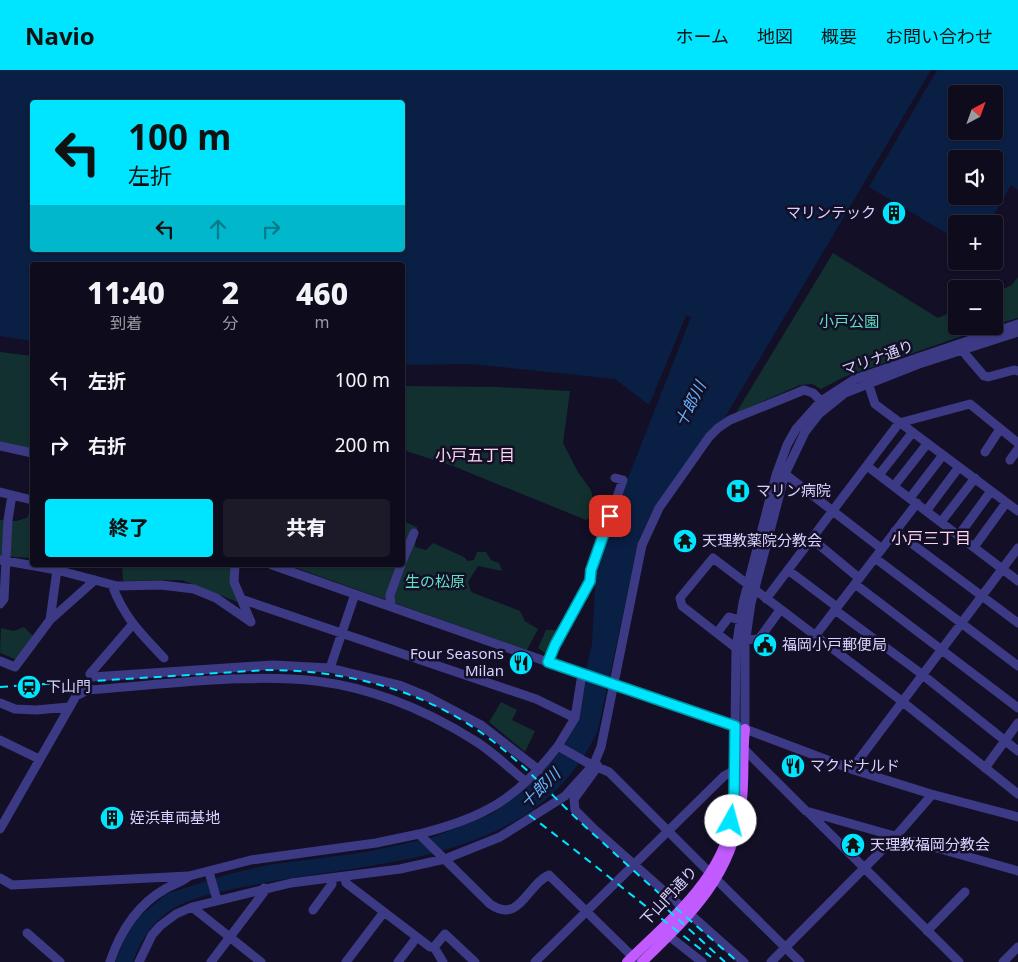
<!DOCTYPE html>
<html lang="ja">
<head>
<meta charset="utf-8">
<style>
	body { margin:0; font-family:"Noto Sans","Noto Sans JP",sans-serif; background:#1c1929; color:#f1f3f6; height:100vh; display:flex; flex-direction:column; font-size:19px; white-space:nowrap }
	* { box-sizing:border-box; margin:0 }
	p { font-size:16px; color:#9b9ba3 }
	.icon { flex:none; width:28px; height:28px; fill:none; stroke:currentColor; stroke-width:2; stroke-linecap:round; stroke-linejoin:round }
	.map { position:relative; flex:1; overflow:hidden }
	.sheet { position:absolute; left:30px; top:192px; width:375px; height:305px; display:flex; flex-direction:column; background:#0e0b1c; border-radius:5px; box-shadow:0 1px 4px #0004,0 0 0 1px #2e2b3b }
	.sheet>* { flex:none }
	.hud { position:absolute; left:30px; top:30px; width:375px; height:152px; border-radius:5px; box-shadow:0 1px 4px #0004,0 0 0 1px #2e2b3b; background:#00e5ff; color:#111; overflow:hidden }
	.needle { width:32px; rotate:41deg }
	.tools { position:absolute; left:948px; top:15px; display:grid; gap:10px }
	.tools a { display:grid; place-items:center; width:55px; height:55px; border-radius:5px; background:#0e0b1c; box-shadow:0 1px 4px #0004,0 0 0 1px #2e2b3b; font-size:25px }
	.pin { position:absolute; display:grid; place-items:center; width:42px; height:42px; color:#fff; margin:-21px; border-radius:10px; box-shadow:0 2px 8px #0006 }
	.me { position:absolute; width:55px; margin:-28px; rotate:7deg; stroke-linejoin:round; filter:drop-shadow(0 0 4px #0008) }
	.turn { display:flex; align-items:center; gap:18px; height:105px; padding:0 15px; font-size:22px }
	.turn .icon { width:65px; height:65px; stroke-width:2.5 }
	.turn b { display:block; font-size:35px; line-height:42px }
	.lanes { display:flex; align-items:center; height:48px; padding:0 15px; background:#0003; justify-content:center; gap:25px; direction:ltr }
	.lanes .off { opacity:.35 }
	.eta { display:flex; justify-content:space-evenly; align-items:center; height:85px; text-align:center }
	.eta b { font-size:30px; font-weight:800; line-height:35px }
	.action { display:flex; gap:10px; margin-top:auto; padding:10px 15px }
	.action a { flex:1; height:58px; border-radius:5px; background:#00e5ff; color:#111; font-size:20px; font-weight:800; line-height:58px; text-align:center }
	.action a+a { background:#1c1929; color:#f1f3f6 }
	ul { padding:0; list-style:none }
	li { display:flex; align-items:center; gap:15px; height:65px; padding:0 15px }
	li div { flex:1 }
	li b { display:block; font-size:19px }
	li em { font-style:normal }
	header { display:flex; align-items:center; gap:30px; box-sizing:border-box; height:70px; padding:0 25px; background:#00e5ff; color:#111 }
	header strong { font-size:24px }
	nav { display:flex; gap:28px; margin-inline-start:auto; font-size:18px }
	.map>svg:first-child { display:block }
	.green { fill:#12302f }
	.water { fill:#0a1f44; fill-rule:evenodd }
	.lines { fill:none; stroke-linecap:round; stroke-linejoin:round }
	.minor { stroke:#3d3a85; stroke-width:9 }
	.major { stroke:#c25bff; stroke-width:10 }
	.rail { stroke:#00e5ff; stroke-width:2; stroke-dasharray:8 6; stroke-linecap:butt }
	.route-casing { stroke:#0095a6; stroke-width:12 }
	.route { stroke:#00e5ff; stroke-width:9 }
	.labels { text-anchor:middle; stroke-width:5; stroke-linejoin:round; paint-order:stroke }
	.poi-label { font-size:15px; fill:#d9d4ff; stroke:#130f26; text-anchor:start }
	.park-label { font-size:15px; fill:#5fe0c0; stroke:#130f26 }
	.street-label { font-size:15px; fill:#d9d4ff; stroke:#130f26 }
	.water-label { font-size:16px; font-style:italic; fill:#62b6ff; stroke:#130f26 }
	.neighbourhood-label { font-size:16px; fill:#ffd6f0; stroke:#130f26 }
</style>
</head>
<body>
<header>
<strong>Navio</strong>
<nav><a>ホーム</a><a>地図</a><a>概要</a><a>お問い合わせ</a></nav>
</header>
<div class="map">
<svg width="1018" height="892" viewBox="0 0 1018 892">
	<rect width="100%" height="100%" fill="#130f26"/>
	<path class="green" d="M833 183 938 248 956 240V256H991L844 307 821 319 812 314 800 315 736 343Z
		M1018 207V248L994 255V223L1012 215Z
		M0 282 32 286V380L0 374Z
		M403 316 498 317 570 321 563 373 578 402 591 420 596 444 586 450 453 396 403 380Z
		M32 436V488L0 486V450L16 451 27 448Z
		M403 451 417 457 415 477 426 480 433 473 464 487 468 491 474 490 477 482H486L491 490 499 493 502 501 478 496 468 512 471 522 520 541 525 551 538 559 527 580 288 495H402Z
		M122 495H230L231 514 240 533 182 510 123 511Z
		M24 557 33 566 17 590 0 583 1 558 14 561Z
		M546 560H557L548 585 538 578Z
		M501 632 517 640 512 650 535 661 525 682 489 652Z"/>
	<path class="water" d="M0 0H931L724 349 712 357 653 440 639 469 598 660C536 795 377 790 253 815 224 821 186 827 164 845 148 858 140 873 133 892H115L128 861 137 849 166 824 229 804 268 795 366 782 434 767 492 744 518 724 555 688 568 669 579 644 583 613 592 574 595 518 593 503 611 452 691 247 686 246 649 335 615 309 472 294 403 295 402 195H32V271L0 266ZM32 32H402V180H32Z
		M937 0H1018V120L1011 115 989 154H956V169L869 117ZM956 24H994V61H956ZM956 89H994V126H956Z"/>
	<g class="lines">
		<path class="minor" d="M965 280 966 285 984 306 988 307 1014 300 1018 301
			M868 313 875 334 1018 441
			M0 376 32 383
			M985 382 1000 359
			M1010 390 1018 379
			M867 396 1018 511
			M785 404 882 479
			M879 405 912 363
			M894 416 927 374
			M0 422 32 430
			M910 428 943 385
			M927 440 959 397
			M941 452 975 408
			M895 461 1018 553
			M959 465 991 421
			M812 469 859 508
			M974 477 1006 433
			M875 488 1018 596
			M0 490 57 500
			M402 492 414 463
			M272 495 582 604 745 659 854 700 931 724 1018 747
			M788 500 837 537
			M855 514 1018 638
			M112 515C124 547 140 563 164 588
			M766 529 899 353 970 334 1018 373
			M244 530 536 629 575 648
			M0 534 4 529 8 450 12 425
			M391 536 390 525 401 495
			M835 540 919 602 1018 681
			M50 550 57 500 117 516 161 515 194 519 216 528 251 552 234 512 235 495
			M132 555 90 604 92 607 273 595 330 598 399 615 426 626 481 655 539 700
			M717 563 729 547 740 550
			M815 566 917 433
			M746 570 759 569 780 540
			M736 578 682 536 680 528 713 488 899 629 1018 724
			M0 591 15 597 50 550 95 510
			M548 592 555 575 590 511 591 500 623 410 615 408
			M330 598 355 524
			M0 633 15 639 36 640 69 637
			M735 656 736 578 743 533 776 405 787 375 796 359 821 331 855 309 1018 254
			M745 659V574L751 533 785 404 805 362 819 344 845 323 919 294 1018 262
			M0 670 39 689
			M558 676 575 648 582 604
			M743 678 806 741 1018 801
			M598 696 574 729 575 740 593 758 744 892
			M985 698 1018 653
			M854 700 857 692 1018 478
			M808 742 959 892
			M0 759 76 626 88 620C160 615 245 603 316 611 372 618 424 639 472 669 491 680 508 697 525 711
			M419 764C484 748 517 729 558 676L586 692 609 702 711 804
			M209 802 217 830
			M345 807 346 813 430 877H434L443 892
			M0 808 12 815 189 806 251 790 376 773 419 764 490 834C520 855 527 814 549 805L636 890
			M717 810 800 892
			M192 837 261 892
			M313 840 332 814V808
			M927 861 965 822
			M27 863 60 892
			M669 866 702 892
			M434 877 445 864 475 892
			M110 892C120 862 137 835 165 819 174 814 182 812 189 806
			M139 892 152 865 160 856 176 844 192 837 291 813 400 799 445 789 500 767 565 726 594 694 601 677 642 475 659 438 709 367 718 358 730 350 804 320 813 323 821 331
			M211 892 264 822V818
			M346 892 384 842
			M398 892 417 867
			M535 892 724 706 735 700
			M771 892 896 766 930 727 931 724
			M1003 892 1018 877"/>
		<path class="major" d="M627 892C672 848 729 803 734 736 737 709 735 682 735 656
			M642 892C690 845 730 809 741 739 745 712 742 685 745 659"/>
		<path class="rail" d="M0 617 266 600C347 600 425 620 490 669 529 698 562 737 599 769 644 811 691 851 738 892
			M529 745C591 791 650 841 711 887
			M668 840 725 892"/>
	</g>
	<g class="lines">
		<g class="route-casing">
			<path id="route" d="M610 446 591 500 590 511 555 575 548 592 735 656 734 737 731 751"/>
		</g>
		<use href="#route" class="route"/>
	</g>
	<defs>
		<g id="building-disc" transform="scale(1.25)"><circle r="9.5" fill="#00e5ff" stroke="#130f26"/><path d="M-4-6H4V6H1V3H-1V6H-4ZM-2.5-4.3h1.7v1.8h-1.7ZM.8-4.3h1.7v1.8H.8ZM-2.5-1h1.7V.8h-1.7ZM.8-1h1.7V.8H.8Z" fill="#111"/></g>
		<g id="hospital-disc" transform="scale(1.25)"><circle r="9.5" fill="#00e5ff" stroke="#130f26"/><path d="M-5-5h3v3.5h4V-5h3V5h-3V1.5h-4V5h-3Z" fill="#111"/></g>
		<g id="temple-disc" transform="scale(1.25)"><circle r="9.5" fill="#00e5ff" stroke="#130f26"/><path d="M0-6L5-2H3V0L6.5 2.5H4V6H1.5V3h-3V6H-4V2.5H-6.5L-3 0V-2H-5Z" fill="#111"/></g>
		<g id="civic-disc" transform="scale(1.25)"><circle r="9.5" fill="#00e5ff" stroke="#130f26"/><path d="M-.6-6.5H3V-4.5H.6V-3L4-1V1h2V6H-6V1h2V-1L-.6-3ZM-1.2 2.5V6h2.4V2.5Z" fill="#111"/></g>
		<g id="restaurant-disc" transform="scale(1.25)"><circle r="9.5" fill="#00e5ff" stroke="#130f26"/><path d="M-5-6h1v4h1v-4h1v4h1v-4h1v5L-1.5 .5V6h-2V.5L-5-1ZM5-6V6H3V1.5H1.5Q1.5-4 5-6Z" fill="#111"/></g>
		<g id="station-disc" transform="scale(1.25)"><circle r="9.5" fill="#00e5ff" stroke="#130f26"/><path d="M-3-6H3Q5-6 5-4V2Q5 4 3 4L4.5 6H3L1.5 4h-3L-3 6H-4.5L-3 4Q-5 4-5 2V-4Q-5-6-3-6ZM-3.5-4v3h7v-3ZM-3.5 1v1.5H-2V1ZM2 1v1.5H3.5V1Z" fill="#111"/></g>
	</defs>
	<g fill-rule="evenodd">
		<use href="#building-disc" x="894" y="143"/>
		<use href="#hospital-disc" x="738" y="421"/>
		<use href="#temple-disc" x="685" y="471"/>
		<use href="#civic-disc" x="765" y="575"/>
		<use href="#restaurant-disc" x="521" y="593"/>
		<use href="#station-disc" x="29" y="617"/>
		<use href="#restaurant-disc" x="793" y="696"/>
		<use href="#building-disc" x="112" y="748"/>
		<use href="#temple-disc" x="853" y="775"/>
	</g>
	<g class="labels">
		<g class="poi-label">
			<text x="876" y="148" text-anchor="end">マリンテック</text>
			<text x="756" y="426">マリン病院</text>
			<text x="702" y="476">天理教薬院分教会</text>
			<text x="782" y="580">福岡小戸郵便局</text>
			<text x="504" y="589" text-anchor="end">Four Seasons<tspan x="504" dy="17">Milan</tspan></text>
			<text x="46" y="622">下山門</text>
			<text x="810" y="701">マクドナルド</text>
			<text x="130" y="753">姪浜車両基地</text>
			<text x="870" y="780">天理教福岡分教会</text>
		</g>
		<g class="park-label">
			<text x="849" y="257">小戸公園</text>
			<text x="435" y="517">生の松原</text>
		</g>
		<g class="street-label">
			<text transform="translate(878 288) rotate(-20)" y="5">マリナ通り</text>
			<text transform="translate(669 826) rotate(-47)" y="5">下山門通り</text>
		</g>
		<g class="water-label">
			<text transform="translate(690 334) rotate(-63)" y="6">十郎川</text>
			<text transform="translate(540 718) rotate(-45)" y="6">十郎川</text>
		</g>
		<g class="neighbourhood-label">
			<text x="475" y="391">小戸五丁目</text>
			<text x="931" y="474">小戸三丁目</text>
		</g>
	</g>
</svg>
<div class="tools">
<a><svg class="needle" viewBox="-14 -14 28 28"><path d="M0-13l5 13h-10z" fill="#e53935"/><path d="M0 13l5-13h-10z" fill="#9b9ba3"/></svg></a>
<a><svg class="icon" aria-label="sound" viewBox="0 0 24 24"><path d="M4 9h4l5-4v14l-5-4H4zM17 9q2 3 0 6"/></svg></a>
<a>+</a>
<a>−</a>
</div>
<div class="pin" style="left:610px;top:446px;background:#d93025"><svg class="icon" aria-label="arrive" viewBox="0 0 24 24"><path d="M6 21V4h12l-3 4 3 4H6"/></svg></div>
<svg class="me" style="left:731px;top:751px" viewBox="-20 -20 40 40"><circle r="19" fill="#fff"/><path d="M0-13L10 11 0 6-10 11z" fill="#00e5ff"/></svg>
<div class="hud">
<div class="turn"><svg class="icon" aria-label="left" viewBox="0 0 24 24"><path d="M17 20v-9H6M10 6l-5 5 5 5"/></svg><div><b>100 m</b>左折</div></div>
<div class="lanes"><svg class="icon" aria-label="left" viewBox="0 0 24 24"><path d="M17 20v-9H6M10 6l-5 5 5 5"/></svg><svg class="icon off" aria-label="ahead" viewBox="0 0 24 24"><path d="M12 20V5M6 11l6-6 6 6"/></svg><svg class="icon off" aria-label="right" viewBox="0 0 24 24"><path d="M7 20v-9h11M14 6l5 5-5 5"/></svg></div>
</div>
<section class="sheet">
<div class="eta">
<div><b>11:40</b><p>到着</p></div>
<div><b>2</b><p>分</p></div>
<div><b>460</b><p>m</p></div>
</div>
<ul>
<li><svg class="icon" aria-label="left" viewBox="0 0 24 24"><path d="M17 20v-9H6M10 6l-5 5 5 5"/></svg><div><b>左折</b></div><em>100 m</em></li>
<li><svg class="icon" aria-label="right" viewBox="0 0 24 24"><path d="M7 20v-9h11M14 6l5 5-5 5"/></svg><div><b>右折</b></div><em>200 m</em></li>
</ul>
<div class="action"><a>終了</a><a>共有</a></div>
</section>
</div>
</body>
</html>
